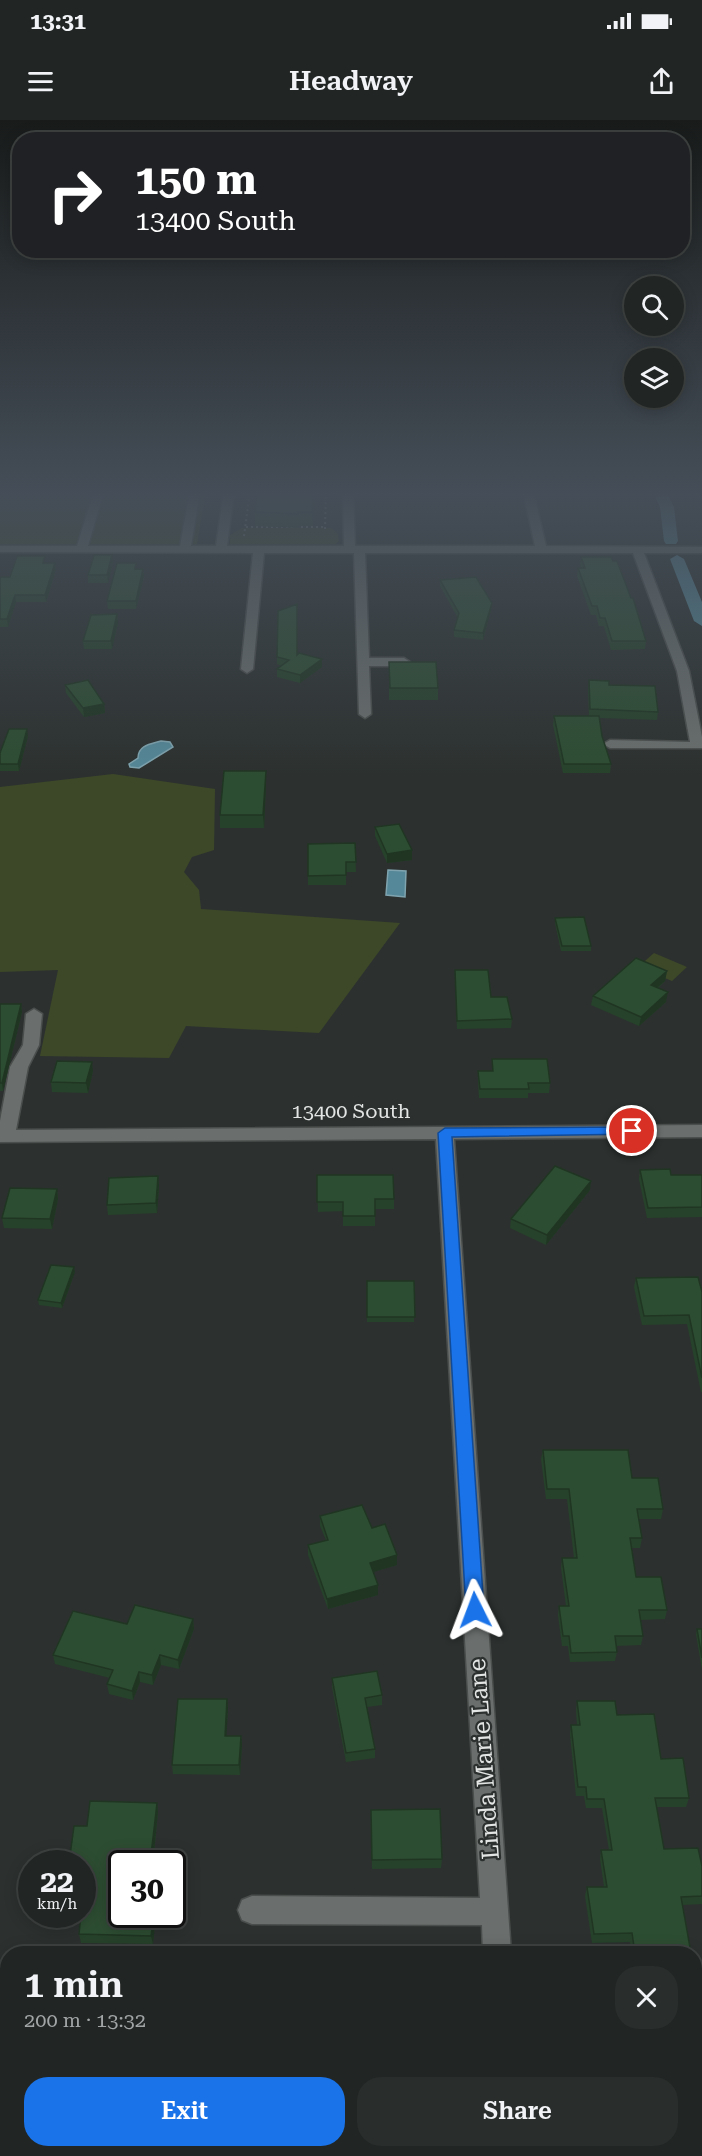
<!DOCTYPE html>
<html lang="en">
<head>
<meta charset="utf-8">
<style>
	body { margin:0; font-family:"Roboto Serif",serif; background:#292d2b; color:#f1f3f6; height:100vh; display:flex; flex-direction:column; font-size:22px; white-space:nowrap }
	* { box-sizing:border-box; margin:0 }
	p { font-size:20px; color:#a2a5a6 }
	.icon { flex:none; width:33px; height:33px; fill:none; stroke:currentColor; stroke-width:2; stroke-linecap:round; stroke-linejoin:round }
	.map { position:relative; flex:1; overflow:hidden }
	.drawer { position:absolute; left:0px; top:1826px; width:702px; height:212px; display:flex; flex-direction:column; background:#212523; border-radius:24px 24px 0 0; box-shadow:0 3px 15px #0003,0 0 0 2px #3e4241 }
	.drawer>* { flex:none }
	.banner { position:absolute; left:12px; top:12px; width:678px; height:126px; border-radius:24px; box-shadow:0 3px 15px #0003,0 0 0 2px #3e4241; background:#202124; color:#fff; overflow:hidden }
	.fabs { position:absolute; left:624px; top:156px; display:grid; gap:12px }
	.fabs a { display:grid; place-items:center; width:60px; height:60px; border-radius:50%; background:#212523; box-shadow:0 3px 15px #0003,0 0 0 2px #3e4241; font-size:30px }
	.speed { position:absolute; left:18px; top:1730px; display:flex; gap:12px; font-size:30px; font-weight:700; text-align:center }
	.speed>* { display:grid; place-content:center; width:78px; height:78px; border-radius:50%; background:#212523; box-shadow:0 3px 15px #0003,0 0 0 2px #3e4241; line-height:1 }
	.speed small { font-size:15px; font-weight:400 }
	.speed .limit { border:3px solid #111; border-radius:9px; background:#fff; color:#111 }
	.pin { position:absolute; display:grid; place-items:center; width:51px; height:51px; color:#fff; margin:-26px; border:3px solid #fff; border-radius:50%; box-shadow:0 2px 6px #0007 }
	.me { position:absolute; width:66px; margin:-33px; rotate:357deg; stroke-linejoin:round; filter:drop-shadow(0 0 4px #0008) }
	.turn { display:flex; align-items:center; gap:21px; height:126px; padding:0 24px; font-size:27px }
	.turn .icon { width:78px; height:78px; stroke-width:2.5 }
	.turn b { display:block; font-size:42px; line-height:51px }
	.round { display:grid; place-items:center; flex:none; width:63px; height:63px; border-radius:24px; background:#292d2b }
	.overview { display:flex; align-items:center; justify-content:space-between; height:102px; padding:0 24px }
	h1 { font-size:36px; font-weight:600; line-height:45px }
	.primary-button { display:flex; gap:12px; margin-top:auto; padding:12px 24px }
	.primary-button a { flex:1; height:69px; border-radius:24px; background:#1a73e8; color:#fff; font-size:24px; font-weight:600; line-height:69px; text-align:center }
	.primary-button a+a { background:#292d2b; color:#f1f3f6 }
	.status { display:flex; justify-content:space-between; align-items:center; height:42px; padding:0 30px; background:#212523; direction:ltr }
	.status svg { height:16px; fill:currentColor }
	header { display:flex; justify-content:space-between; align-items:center; height:78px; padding:0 24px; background:#212523; font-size:27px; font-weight:600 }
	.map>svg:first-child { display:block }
	.green { fill:#3d4828 }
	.water { fill:#558898; stroke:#7fa4af; stroke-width:1.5 }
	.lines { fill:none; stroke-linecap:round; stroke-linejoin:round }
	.canal { fill:#558898; fill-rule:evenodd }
	.minor-casing { stroke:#4a4e4c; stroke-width:3 }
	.path { stroke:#7d8180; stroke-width:2; stroke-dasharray:2 3; stroke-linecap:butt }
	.minor { fill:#6a6f6d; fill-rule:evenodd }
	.wall { fill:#27422b }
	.shaded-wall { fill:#203623 }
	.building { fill:#2d4d32; stroke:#203623; stroke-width:1.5 }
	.route { fill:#1a73e8; stroke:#114b97; stroke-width:1.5 }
	.labels { text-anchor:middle; stroke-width:4.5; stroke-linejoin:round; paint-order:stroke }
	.street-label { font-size:20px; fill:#e2e5e4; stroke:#2c312f }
	.near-street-label { font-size:24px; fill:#e2e5e4; stroke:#2c312f }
</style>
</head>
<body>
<div class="status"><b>13:31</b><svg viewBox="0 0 49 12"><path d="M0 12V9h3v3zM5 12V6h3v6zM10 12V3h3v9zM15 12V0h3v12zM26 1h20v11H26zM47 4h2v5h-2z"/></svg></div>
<header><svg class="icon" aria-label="menu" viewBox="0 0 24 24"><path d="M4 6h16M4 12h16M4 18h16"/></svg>Headway<svg class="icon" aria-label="share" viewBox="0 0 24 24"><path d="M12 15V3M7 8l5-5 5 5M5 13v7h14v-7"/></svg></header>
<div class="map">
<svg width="702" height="2036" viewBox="0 0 702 2036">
	<rect width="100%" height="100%" fill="#2c312f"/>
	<path class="green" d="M0 371H206L197 424H0Z
		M242 408H331L338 414 339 421 336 424H230V415Z
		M113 654 215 669 214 730 192 737 184 752 199 770 201 789 400 803 319 913 186 906 169 938 40 936 58 850 0 852V667Z
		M654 833 687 847 672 861 638 847Z"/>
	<path class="water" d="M161 621 170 622 173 627 139 648 130 647 129 644 138 638C138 625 151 624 161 621Z
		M388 750 406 751 405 777 386 775Z"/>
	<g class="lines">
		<path class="canal" d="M652 371H666L674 387 678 421 676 424H666L664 421 660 387Z
			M677 435 684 439 702 482V506L694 501 670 439Z"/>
		<g class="minor-casing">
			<path id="minor" d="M94 371H104L88 426H180L190 371H200L191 426H216L224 371H234L227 426H344L343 371H353L355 426H535L523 371H533L546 426 702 427V433H644L689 551 702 617V628H610L603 624 610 620 690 622 677 551 633 433H365L369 538H404L410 542 404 546H369L371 594 365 598 359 594 354 433H264L253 549 247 553 241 549 253 433 0 432V426H77Z
				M34 889 42 894 39 925 28 947 16 1010 702 1005V1017L454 1019 511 1833H483L482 1805 252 1804 242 1800 238 1790 242 1780 252 1776 480 1778 436 1019 0 1022V1001L10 947 23 925 26 894Z
				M494 2030H524V2036H494Z"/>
		</g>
		<path class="path" d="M246 407H325
			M325 409 326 371
			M244 416 250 371"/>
		<use href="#minor" class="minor"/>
	</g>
	<path class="wall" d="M257 371H315L313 406H298V408L255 406V392Z
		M112 435 113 443 108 463H88V455Z
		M581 437 646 521 645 529 611 530 604 506H599L596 495H591L577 456 578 448H581L580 445Z
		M46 443H55L56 450 46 482H16L8 507H0V457H10Z
		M137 449H143L144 457 136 489H108L107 481Z
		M440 460 492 483 491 490 483 520 454 517V510L458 498 440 466Z
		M117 494 118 503 112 529H84L83 521Z
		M297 534 322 539V547L300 563 277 557V549L281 546 277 544V537Z
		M389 542 438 568V580H389Z
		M589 560 609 565 658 592 657 600 599 598 602 616 611 644 610 653H563L553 605 554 596H589L588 569Z
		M65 565 104 584 105 593 84 597 66 573Z
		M28 616 19 651H0V633Z
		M266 651V664L264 708H220V695Z
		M375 707 412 730V740L387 743 375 716Z
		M355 723 356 752H346V765H308V724Z
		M555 798 591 826V831H561L555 803Z
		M455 850 491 877 512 899 511 908 457 909Z
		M667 851 665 861 658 868 666 882 639 906 591 885 593 876Z
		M0 884H21L22 892 3 971H0Z
		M492 939 550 963 549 973H528V978H479L478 961V951H492Z
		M93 951 88 973 52 972 51 962Z
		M640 1050 671 1055H702V1097L647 1098 639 1059Z
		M317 1055 394 1079V1089H375V1106H343V1091L318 1092Z
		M158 1056 159 1066 157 1093 108 1095 107 1085Z
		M57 1069 58 1079 52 1109 4 1108 2 1098Z
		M590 1070 546 1125 510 1108 511 1099Z
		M75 1152 62 1188 39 1185 38 1180Z
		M636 1158 702 1172V1272H701L687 1204 642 1205 634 1167Z
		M367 1161H414V1202H367Z
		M543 1330 632 1358 663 1389 661 1399H639L642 1418 640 1428H631L636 1457 667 1490 665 1499 641 1500 643 1516 641 1525 616 1526 617 1532 615 1541 570 1542 568 1526H562L558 1495 559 1486H566L561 1448 562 1438H574L567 1379H546L541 1339Z
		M320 1396 372 1408 397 1435V1445L373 1452 378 1475 328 1489 308 1435V1425L326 1420 320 1406Z
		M193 1499 194 1509 179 1549 161 1545 153 1565 140 1562 133 1580 109 1574 107 1564 110 1558 55 1544 53 1535 127 1504Z
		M697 1509H702V1550L696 1514Z
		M332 1558 382 1575V1585L367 1587 375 1629V1638L346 1642 332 1567Z
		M227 1579 228 1589 226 1616H241L242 1625 240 1655 173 1654 172 1645Z
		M577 1581 617 1595 661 1639 689 1678 686 1687H657L664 1729 702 1746V1784L682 1785 691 1833H632L630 1822 592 1823 585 1776 587 1767H604L600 1739 601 1730H609L602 1688H586L584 1676H576L570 1614 571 1605H577L576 1591Z
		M157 1683 158 1692 154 1735 122 1794H156L153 1824 81 1823 79 1814 85 1768H82V1743L87 1706Z
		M371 1690 442 1739 441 1748 372 1749Z
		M694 1853 698 1871 702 1875V2013L694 2014Z"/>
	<path class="shaded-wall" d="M314 371H315L313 406 312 392Z
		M112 435 113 443 108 463 107 455Z
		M55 443 56 450 46 482 45 475Z
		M143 449 144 457 136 489V481Z
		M15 475 16 482 8 507 7 499Z
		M492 483 491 490 483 520V513Z
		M117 494 118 503 112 529 111 521Z
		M322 539V547L300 563V555Z
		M104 584 105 593 84 597 83 588Z
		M27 609 28 616 19 651 18 644Z
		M266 651V664L264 708 263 695Z
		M412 730V740L387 743V734Z
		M667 851 665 861 650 874 651 865Z
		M668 872 666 882 639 906 641 897Z
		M21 884 22 892 3 971 2 963Z
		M92 942 93 951 88 973 86 963Z
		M158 1056 159 1066 157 1093 156 1083Z
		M591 1061 590 1070 546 1125 547 1115Z
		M57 1069 58 1079 52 1109 50 1099Z
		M74 1147 75 1152 62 1188 61 1183Z
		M397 1435V1445L370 1453V1443Z
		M378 1465V1475L328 1489 327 1479Z
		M193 1499 194 1509 179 1549 178 1540Z
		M160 1535 161 1545 153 1565 152 1555Z
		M139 1552 140 1562 133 1580 132 1571Z
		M227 1579 228 1589 226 1625 225 1616Z
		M241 1616 242 1625 240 1655 239 1645Z
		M157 1683 158 1692 153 1743 151 1735Z
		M154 1794H156L153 1824 151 1816Z"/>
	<path class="building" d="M257 371H314L312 392H298V394L255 392Z
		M94 435H112L107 455H88Z
		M17 436H45L43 443H55L45 475H15L7 499H0V457H10Z
		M581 437H611L613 441H617L631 478H633L646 521H612L605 498H600L597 486H592L578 448H585Z
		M117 443H136L135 449H143L136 481H107Z
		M476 457 492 483 483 513 454 510 459 493 440 460Z
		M297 484V535L299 533 322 539 300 555 277 549 289 540 277 537 278 491Z
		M117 494 111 521H83L91 495Z
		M389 542H436L438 568H390Z
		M88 560 104 584 83 588 65 565Z
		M589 560 609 561V565L655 566 658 592 590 589Z
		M554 596H599L602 616 611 644H564Z
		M9 609H27L18 644H0V633Z
		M224 651H266L263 695H220Z
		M399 704 412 730 387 734 375 707Z
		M355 723 356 742H346V755L308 756V724Z
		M584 797 591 826H562L555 798Z
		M636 838 667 851 651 865 668 872 641 897 593 876Z
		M455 850H488L491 877H507L512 899 457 901Z
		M0 884H21L2 963H0Z
		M492 939H547L550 963H528L529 969H480L478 951H493Z
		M57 941 92 942 86 963 51 962Z
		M555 1046 591 1061 547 1115 511 1099Z
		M670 1049 671 1055H702V1087L648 1088 640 1050Z
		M317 1055H393L394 1079H375V1096H343V1082H317Z
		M158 1056 156 1083 107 1085 109 1058Z
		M10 1068 57 1069 50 1099 2 1098Z
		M51 1145 74 1147 61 1183 38 1180Z
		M698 1157 702 1172V1258L689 1195 644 1196 636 1158Z
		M367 1161H414L415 1197H367Z
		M543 1330H628L632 1358H658L663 1389H637L642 1418H630L636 1457H661L667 1490H639L643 1516H615L617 1532 571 1533 569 1516H563L559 1486H569L562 1438H577L569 1369H547Z
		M362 1385 372 1408 385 1404 397 1435 370 1443 378 1465 327 1479 308 1425 328 1420 320 1396Z
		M135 1485 193 1499 178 1540 160 1535 152 1555 139 1552 132 1571 107 1564 113 1550 53 1535 73 1491 127 1504Z
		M697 1509H702V1538Z
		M377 1551 382 1575 365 1578 375 1629 346 1633 332 1558Z
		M178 1579H227L225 1616H241L239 1645H172Z
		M577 1581H615L617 1595 654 1594 661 1639 683 1638 689 1678H655L664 1729 698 1728 702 1746V1776L681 1777 691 1833H635L632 1813 594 1814 587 1767H607L601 1730H612L604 1679H587L586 1667H578L571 1605H580Z
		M90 1681 157 1683 151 1735H160L159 1743H122V1794H154L151 1816 79 1814 81 1794H82V1787L86 1760H82V1743H69L74 1706H87Z
		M440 1689 442 1739 372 1740 371 1690Z
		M694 1853 698 1871H701L702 1875V2006H694Z
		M321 2030H358V2036H321Z"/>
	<linearGradient id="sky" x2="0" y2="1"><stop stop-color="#181b1a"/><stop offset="0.57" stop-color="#454e58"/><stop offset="1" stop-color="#454e58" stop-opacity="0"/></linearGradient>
	<rect width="702" height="656" fill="url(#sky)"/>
	<path class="route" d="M632 1007 637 1008 639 1011 637 1014 452 1017 484 1490 481 1495 475 1497 469 1495 466 1490 438 1013 445 1008Z"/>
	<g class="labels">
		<g class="street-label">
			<text x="351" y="998">13400 South</text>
		</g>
		<g class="near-street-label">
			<text transform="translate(484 1639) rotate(-94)" y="8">Linda Marie Lane</text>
		</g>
	</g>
</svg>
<div class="fabs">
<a><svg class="icon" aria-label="search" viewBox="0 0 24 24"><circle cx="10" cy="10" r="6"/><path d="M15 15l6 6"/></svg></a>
<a><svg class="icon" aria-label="layers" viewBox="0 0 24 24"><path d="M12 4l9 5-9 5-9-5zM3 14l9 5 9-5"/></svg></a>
</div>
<div class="speed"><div>22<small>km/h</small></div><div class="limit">30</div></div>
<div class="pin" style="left:632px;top:1011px;background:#d93025"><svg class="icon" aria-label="arrive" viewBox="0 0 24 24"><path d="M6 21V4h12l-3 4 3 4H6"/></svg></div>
<svg class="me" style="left:475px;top:1490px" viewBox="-20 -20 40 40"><path d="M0-17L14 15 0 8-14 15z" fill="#1a73e8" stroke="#fff" stroke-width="4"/></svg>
<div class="banner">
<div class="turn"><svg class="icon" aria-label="right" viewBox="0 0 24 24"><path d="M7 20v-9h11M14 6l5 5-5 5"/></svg><div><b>150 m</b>13400 South</div></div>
</div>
<section class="drawer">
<div class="overview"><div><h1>1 min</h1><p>200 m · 13:32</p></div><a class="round"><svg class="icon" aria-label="close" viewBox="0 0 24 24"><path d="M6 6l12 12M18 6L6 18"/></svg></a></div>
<div class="primary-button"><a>Exit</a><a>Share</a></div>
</section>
</div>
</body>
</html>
